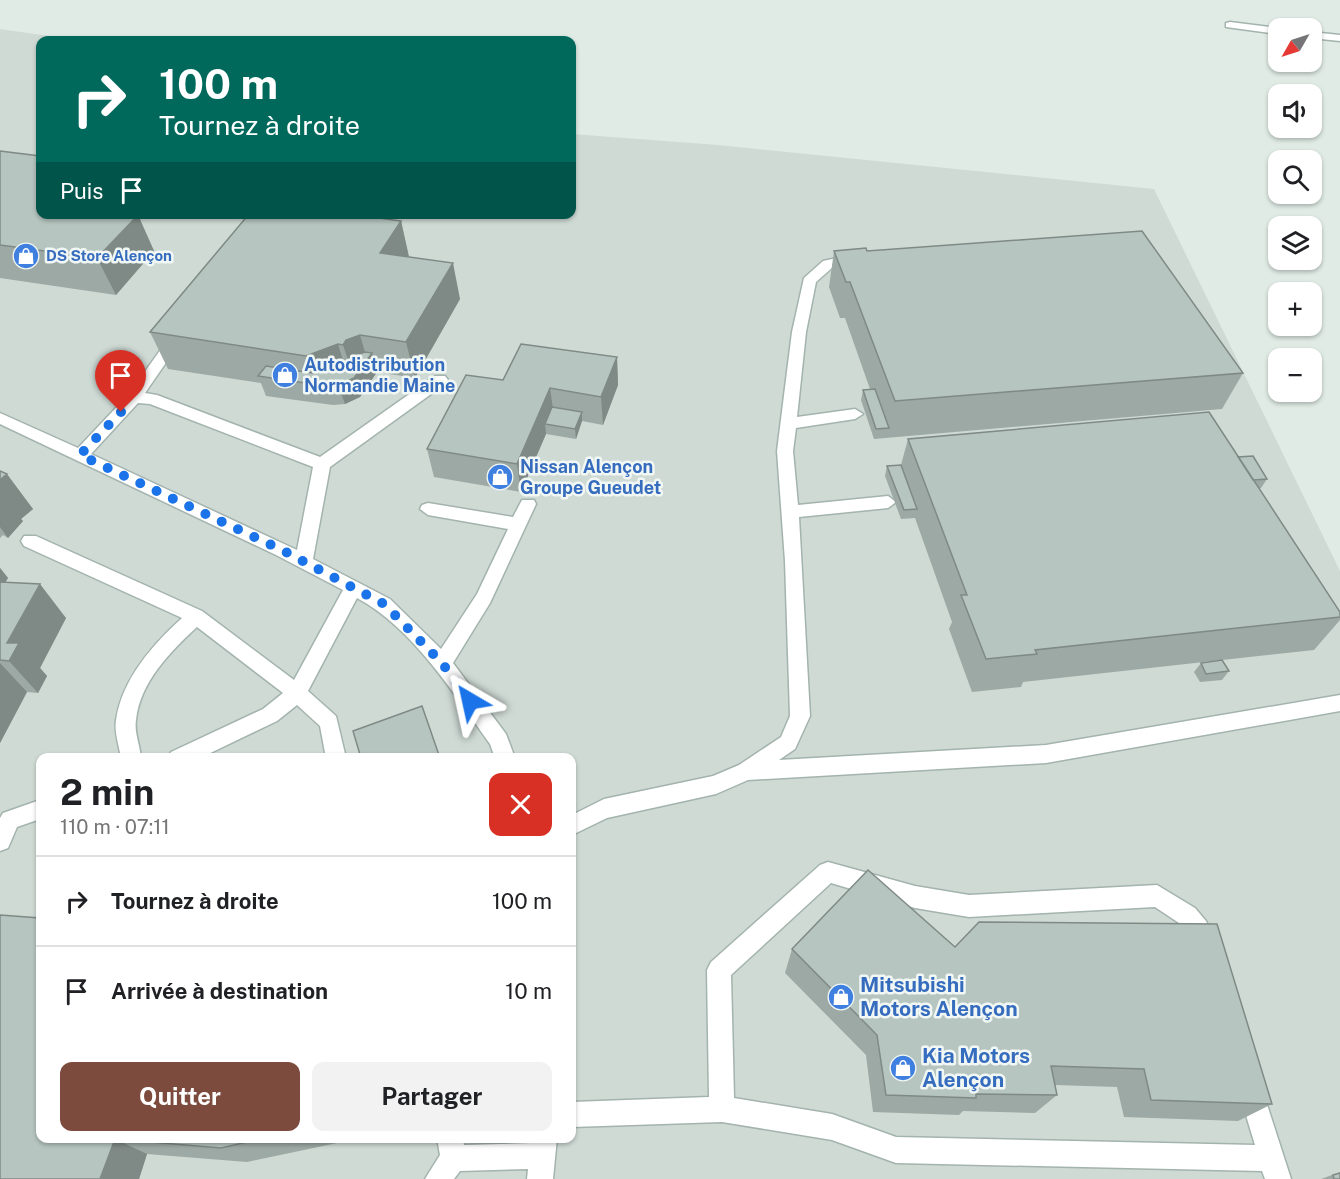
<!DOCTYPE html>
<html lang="fr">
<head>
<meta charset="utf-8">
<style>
	body { margin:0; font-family:"Public Sans",sans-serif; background:#f2f2f2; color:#202124; height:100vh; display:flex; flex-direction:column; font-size:22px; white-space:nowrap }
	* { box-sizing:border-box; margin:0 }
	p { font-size:20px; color:#757577 }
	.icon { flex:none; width:33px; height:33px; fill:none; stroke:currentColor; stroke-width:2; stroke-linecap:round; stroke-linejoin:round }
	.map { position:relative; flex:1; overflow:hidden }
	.panel { position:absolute; left:36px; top:753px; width:540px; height:390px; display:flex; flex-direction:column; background:#fff; border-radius:12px; box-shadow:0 2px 4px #0004 }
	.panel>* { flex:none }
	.banner { position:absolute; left:36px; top:36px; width:540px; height:183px; border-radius:12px; box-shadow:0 2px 4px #0004; background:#00695c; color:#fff; overflow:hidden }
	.needle { width:39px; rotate:231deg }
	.tools { position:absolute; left:1268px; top:18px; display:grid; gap:12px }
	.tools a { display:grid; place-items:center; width:54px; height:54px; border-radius:12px; background:#fff; box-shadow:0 2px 4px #0004; font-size:30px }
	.pin { position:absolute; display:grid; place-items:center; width:51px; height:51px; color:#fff; margin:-62px -26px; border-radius:50% 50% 50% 0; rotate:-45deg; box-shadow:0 0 6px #0007 }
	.pin .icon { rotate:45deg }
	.me { position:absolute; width:66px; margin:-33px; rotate:324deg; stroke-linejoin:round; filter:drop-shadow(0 0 4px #0008) }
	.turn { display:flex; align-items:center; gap:21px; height:126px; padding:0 24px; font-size:27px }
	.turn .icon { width:78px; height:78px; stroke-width:2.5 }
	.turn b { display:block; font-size:42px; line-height:51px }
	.then { display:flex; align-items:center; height:57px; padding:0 24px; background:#0003; gap:12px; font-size:22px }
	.round { display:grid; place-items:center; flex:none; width:63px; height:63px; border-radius:12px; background:#f2f2f2 }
	.overview { display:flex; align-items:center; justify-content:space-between; height:102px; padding:0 24px }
	h1 { font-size:36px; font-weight:700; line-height:45px }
	.action { display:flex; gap:12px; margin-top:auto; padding:12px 24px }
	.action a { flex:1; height:69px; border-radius:12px; background:#7c4b3d; color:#fff; font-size:24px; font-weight:700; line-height:69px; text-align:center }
	.action a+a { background:#f2f2f2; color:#202124 }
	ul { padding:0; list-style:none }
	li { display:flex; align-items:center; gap:18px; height:90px; padding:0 24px; border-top:2px solid #e0e0e0 }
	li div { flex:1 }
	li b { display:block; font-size:22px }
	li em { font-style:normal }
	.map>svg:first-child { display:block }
	.built { fill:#cfdad5; fill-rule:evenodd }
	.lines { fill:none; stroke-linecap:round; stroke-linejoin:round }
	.minor-casing { stroke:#a3b3ad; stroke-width:3 }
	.minor { fill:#fff; fill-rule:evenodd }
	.wall { fill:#9da9a4 }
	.shaded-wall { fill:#7f8a86 }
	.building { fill:#b6c5bf; stroke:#7f8a86; stroke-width:1.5 }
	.route { stroke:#1a73e8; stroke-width:10; stroke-dasharray:0 18 }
	.labels { text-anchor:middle; stroke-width:5; stroke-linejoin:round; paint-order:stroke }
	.far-shop-label { font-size:15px; font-weight:bold; fill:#366cbe; stroke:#f1f7f4; text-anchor:start }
	.shop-label { font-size:18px; font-weight:bold; fill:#366cbe; stroke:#f1f7f4; text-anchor:start }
	.near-shop-label { font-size:21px; font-weight:bold; fill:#366cbe; stroke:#f1f7f4; text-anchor:start }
</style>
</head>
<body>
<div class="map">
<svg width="1340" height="1179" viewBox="0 0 1340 1179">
	<rect width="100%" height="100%" fill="#e0ebe6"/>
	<path class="built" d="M0 29 77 40H40V214H572V134L718 145 1154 189 1340 571V1179H0ZM40 758H572V1138H40Z"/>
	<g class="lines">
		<g class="minor-casing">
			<path id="minor" d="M1230 22 1278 28H1280H1278V34L1226 27V23Z
				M1311 32 1340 35V41L1311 38Z
				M855 254 860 255V261L833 267 816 282 806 332 797 417 855 409 863 414 855 419 796 428 793 451 798 505 888 496 896 502 888 508 799 517 810 716 795 749 779 760 1046 745 1340 695V711L1046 763 748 780 716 794 607 818 572 835V815L604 799 713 776 739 765 781 737 790 716 785 561 777 451 792 332 804 278 823 261Z
				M176 333 183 338 145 393 157 395 320 457 435 376H445L448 380 445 384 330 467 313 559 390 599 441 649 477 594 508 529 428 515 420 509 422 505 428 503 513 517 522 500H534L536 504 490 603 453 663 506 734 515 758H495L490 744C454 694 413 628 357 598L308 691 336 716 346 758H326L320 726 297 705 277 721 200 758H168L171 752 263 709 283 693 197 627C170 652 140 682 136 720 134 732 140 745 141 758H121C119 745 114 732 116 720 122 679 153 644 182 618L24 546 21 541 24 536H36L202 611 294 680 343 590 276 555 0 424V413L78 448 129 394 171 335ZM138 403 150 404 313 467 297 550 91 454Z
				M40 800V819L17 827 8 848 0 851V818L3 813Z
				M828 862 915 886 969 895 1157 885 1195 908 1206 921 1217 945 1214 953 1206 956 1198 953 1190 936 1179 923 1155 907 969 917 915 908 831 883 731 975 734 1098 832 1114 896 1137 1255 1145 1238 1089 1241 1080 1250 1077 1259 1080 1262 1089 1291 1179H1265L1262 1171 896 1163 832 1140 722 1122 572 1127V1102L709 1097 707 970 711 962 820 865Z
				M437 1138H463L464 1145 531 1143V1138H557L553 1179H527L528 1169 460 1171 454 1179H425L440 1155Z"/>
		</g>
		<use href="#minor" class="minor"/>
	</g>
	<path class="wall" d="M0 151 40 214 138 215 154 251 116 295 0 278Z
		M401 221 409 257 460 299 415 378 377 372 360 397 345 404 333 405 266 396 261 383 168 369 150 332Z
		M834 251H867L1243 373 1222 409 874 439 861 400 863 390 870 389 845 318H840L829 287Z
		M617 357 618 385 603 425 582 421 576 439 546 434 521 492 434 477 427 449 503 380Z
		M908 439 1238 457 1267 479 1261 488 1259 489 1340 612V620L1314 650 1023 682 1021 687 972 692 949 629 952 622 915 518 901 519 885 476 887 466 901 465Z
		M0 471 33 509 21 519 23 521 8 538 3 535 0 538Z
		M0 568 8 578 5 582 66 618 40 668 47 676 38 693 27 692 0 743Z
		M1201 663 1229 671 1222 680 1200 682 1194 672Z
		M955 947 1272 1104 1238 1121 1124 1117 1117 1087 1055 1085 1057 1095 1035 1113 963 1111 959 1115 873 1112 866 1055 785 973 792 949Z
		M40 1138H361L247 1162 147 1154 139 1179H0Z
		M1340 1172V1179H1321Z"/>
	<path class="shaded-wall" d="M138 215 154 251 116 295 97 258Z
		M401 221 409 257 380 253Z
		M453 263 460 299 415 378 406 342Z
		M360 335 367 359 372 353 377 372 360 397 345 404 338 385H316L306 356 338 344 349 380 354 378 343 345 346 340Z
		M617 357 618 385 603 425 601 397Z
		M550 388 554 416 545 424 546 434 521 492 517 464Z
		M582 412V421L576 439 575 429Z
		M7 474 33 509 21 519 23 521 8 538 0 527V480Z
		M0 568 8 578 0 592Z
		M40 584 66 618 40 668 47 676 38 693 9 661 7 643Z
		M0 663 27 692 0 743Z
		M115 1139 147 1154 139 1179H100Z"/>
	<path class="building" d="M0 151 40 156V214L138 215 97 258 0 245Z
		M249 214H350L401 221 380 253 453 263 406 342 360 335 346 340 343 345 338 344 306 356 150 332Z
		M1142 231 1243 373 895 401 850 282H846L834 251 866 248 867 251Z
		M521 344 617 357 601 397 550 388 517 464 427 449 466 375 503 380Z
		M365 352 372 353 354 378 338 385 326 386 258 376 266 366 312 373 343 361 349 362 351 357Z
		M875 389 889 428 876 429 863 390Z
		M552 407 582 412 575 429 545 424Z
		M1209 412 1340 612V617L1035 650 1037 654 986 659 961 595H967L908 439Z
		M1253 456 1267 479 1253 480 1238 457Z
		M901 465 917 509 904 510 887 466Z
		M0 471 7 474 0 480Z
		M0 582 40 584 7 643H19L9 661 0 660Z
		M1222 660 1229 671 1206 674 1201 663Z
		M422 706 440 758H361L353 731Z
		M868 870 955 947 979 922 1217 924 1272 1104 1151 1100 1144 1069 1051 1066 1057 1095 976 1094V1098L886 1095 877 1035 792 949Z
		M0 915 40 918V1138H265L221 1148 115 1139 100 1179H0Z
		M1340 1173V1179H1334L1333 1175Z"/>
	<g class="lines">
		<path class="route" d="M121 412 80 455 282 550 384 604 442 663 470 701"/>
	</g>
	<defs>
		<g id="shop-disc" transform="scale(1.35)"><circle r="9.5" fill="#3f7fe0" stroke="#f1f7f4"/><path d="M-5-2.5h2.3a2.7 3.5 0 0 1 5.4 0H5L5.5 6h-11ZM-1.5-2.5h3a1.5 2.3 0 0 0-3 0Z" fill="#fff"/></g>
	</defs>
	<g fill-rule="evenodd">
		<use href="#shop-disc" x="26" y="256"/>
		<use href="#shop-disc" x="285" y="375"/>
		<use href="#shop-disc" x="500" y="477"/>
		<use href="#shop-disc" x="841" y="997"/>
		<use href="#shop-disc" x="903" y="1068"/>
	</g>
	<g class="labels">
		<g class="far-shop-label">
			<text x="46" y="261">DS Store Alençon</text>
		</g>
		<g class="shop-label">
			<text x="304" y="371">Autodistribution<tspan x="304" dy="21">Normandie Maine</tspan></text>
			<text x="520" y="473">Nissan Alençon<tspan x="520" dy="21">Groupe Gueudet</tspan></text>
		</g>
		<g class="near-shop-label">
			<text x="860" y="992">Mitsubishi<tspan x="860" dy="24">Motors Alençon</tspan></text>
			<text x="922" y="1063">Kia Motors<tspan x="922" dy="24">Alençon</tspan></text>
		</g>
	</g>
</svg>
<div class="tools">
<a><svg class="needle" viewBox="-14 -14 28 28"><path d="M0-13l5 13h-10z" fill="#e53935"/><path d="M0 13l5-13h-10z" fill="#757577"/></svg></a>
<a><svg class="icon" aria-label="sound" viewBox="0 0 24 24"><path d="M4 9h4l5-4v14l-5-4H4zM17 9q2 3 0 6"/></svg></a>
<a><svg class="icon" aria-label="search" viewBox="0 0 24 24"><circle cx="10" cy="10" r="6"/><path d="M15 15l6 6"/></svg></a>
<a><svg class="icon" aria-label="layers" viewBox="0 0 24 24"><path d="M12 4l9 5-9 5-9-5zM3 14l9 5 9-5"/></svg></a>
<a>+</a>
<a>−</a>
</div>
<div class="pin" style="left:121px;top:412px;background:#d93025"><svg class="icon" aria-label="arrive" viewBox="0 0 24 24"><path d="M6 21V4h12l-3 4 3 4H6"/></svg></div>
<svg class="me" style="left:470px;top:701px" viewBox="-20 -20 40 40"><path d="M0-17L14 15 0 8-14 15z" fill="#1a73e8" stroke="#fff" stroke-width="4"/></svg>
<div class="banner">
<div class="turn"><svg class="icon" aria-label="right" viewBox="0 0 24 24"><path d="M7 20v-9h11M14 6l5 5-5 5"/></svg><div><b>100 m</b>Tournez à droite</div></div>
<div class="then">Puis<svg class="icon" aria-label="arrive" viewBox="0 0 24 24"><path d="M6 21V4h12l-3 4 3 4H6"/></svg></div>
</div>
<section class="panel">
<div class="overview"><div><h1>2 min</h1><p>110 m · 07:11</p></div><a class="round" style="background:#d93025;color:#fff"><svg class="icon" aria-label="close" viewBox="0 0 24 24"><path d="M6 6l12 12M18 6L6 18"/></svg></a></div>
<ul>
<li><svg class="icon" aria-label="right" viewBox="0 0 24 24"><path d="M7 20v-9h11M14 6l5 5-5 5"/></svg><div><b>Tournez à droite</b></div><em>100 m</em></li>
<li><svg class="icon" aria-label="arrive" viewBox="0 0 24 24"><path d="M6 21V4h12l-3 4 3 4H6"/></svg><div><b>Arrivée à destination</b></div><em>10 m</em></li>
</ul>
<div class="action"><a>Quitter</a><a>Partager</a></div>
</section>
</div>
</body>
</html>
